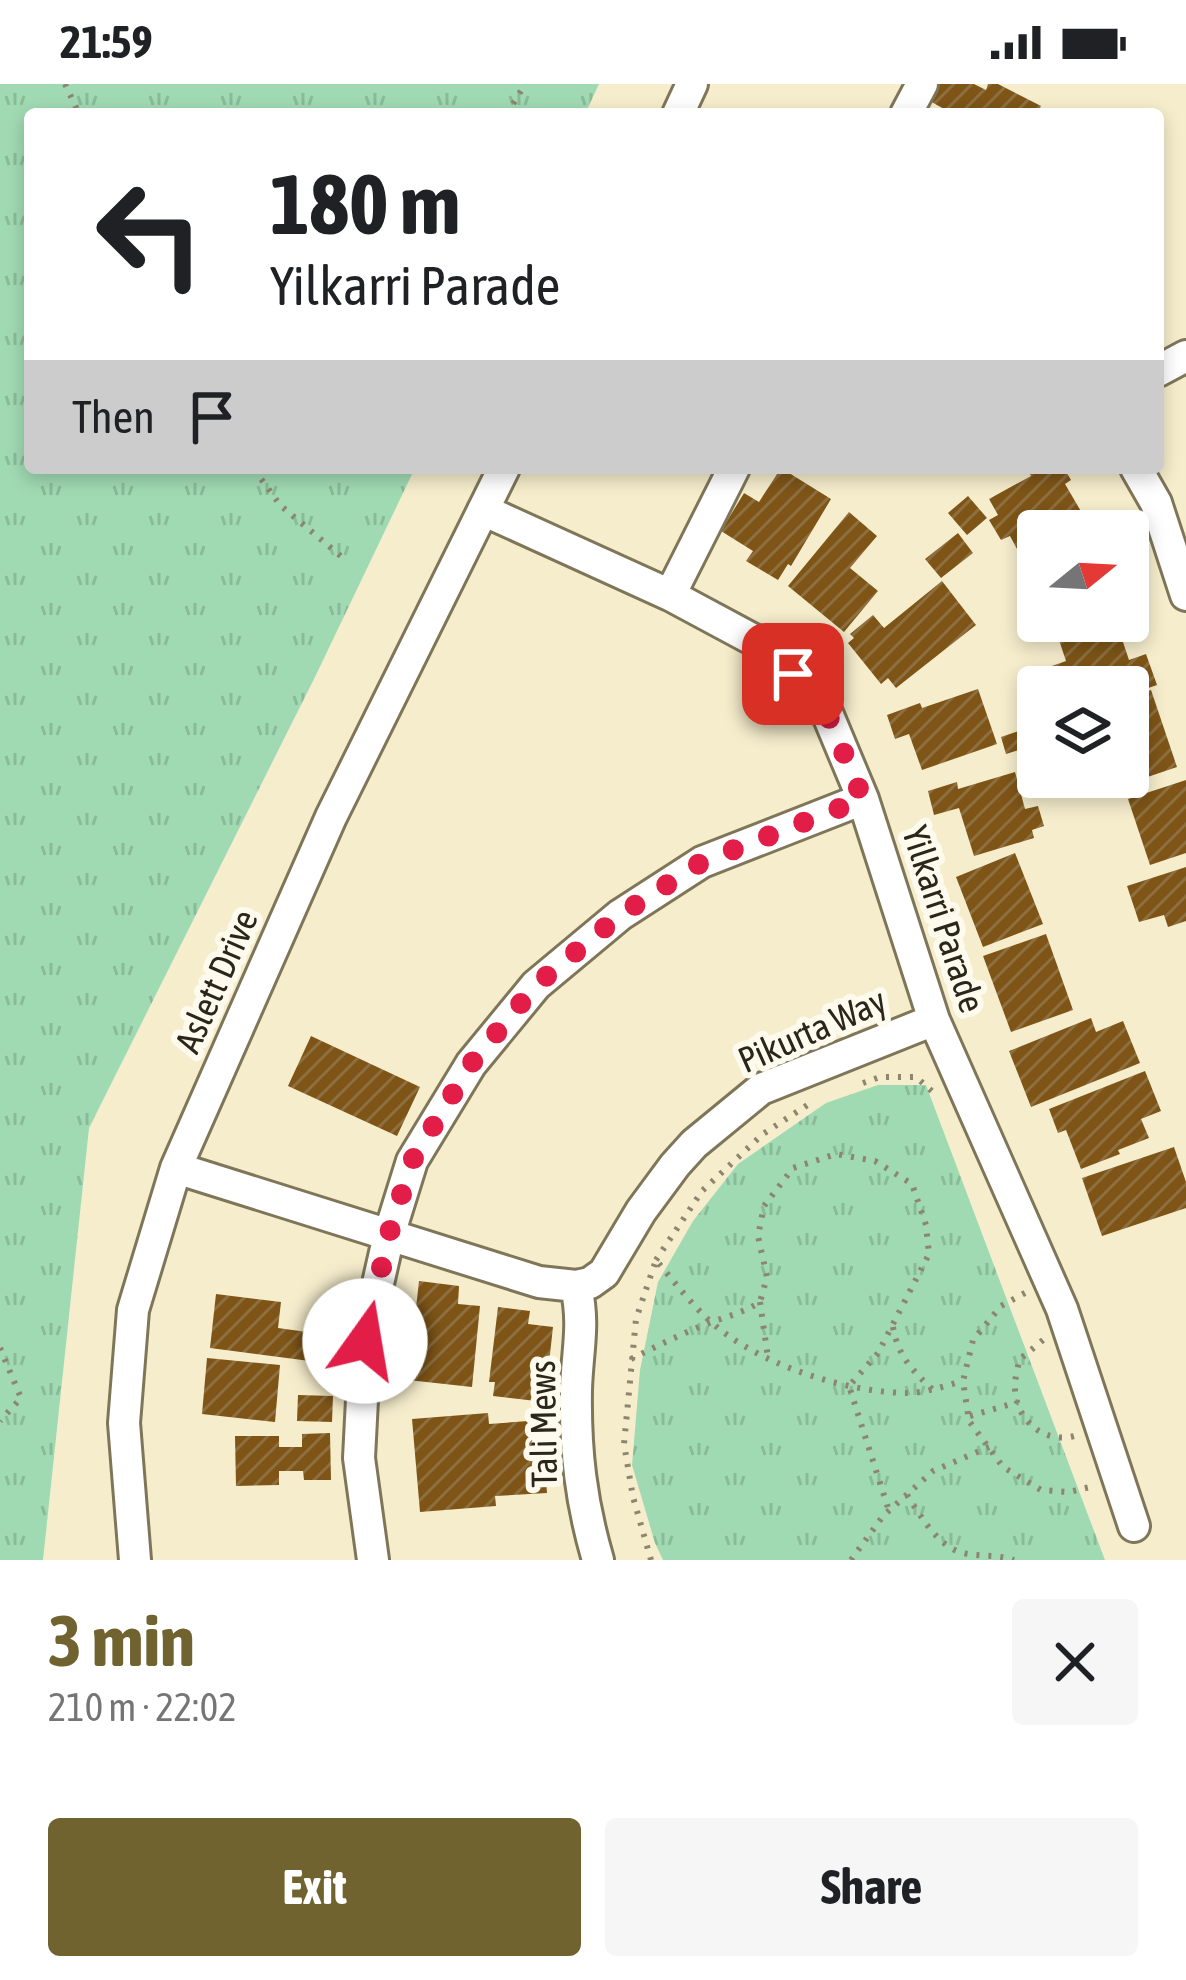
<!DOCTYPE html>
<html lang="en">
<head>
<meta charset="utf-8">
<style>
	body { margin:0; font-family:"Asap Condensed",sans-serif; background:#f6f6f6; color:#202124; height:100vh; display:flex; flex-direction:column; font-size:45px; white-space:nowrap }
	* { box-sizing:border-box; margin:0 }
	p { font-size:39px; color:#757577 }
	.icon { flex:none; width:66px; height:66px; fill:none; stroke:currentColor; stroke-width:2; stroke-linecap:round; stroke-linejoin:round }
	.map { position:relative; height:1476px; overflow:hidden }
	.side { display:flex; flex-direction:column; background:#fff; flex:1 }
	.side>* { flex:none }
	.guide { position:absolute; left:24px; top:24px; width:1140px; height:366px; border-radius:12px; box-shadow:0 6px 18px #0003; background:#fff; color:#202124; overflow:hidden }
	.needle { width:78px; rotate:72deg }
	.fabs { position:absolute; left:1017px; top:426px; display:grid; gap:24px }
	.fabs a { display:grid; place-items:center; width:132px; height:132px; border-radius:12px; background:#fff; box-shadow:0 6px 18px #0003; font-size:60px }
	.pin { position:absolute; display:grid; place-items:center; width:102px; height:102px; color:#fff; margin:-51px; border-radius:24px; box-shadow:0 6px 18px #0006 }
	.me { position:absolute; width:132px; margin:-66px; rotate:13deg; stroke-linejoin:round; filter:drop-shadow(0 0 9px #0008) }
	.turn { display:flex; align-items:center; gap:42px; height:252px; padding:0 48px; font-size:54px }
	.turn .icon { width:156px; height:156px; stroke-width:2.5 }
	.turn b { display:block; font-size:84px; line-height:102px }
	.then { display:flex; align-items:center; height:114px; padding:0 48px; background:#0003; gap:24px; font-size:45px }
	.round { display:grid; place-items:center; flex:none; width:126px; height:126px; border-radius:12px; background:#f6f6f6 }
	.overview { display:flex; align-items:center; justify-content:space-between; height:204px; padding:0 48px }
	h1 { font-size:72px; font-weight:700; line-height:90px; color:#716330 }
	.button { display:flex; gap:24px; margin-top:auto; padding:24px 48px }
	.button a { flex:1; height:138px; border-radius:12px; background:#716330; color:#fff; font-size:48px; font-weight:700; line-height:138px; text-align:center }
	.button a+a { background:#f6f6f6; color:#202124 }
	.status { display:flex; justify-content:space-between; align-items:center; height:84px; padding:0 60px; background:#fff; direction:ltr }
	.status svg { height:33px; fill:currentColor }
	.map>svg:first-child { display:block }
	.grass { fill:url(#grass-tufts) }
	.building { fill:url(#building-hatch) }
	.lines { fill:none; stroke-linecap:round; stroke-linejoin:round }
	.street-casing { stroke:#7f7659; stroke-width:36 }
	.path { stroke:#8c8670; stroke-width:6; stroke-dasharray:3 9; stroke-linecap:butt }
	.street { stroke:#fff; stroke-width:30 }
	.route { stroke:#e11d48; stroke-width:21; stroke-dasharray:0 37.8 }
	.labels { text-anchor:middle; stroke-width:12; stroke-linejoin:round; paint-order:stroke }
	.street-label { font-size:36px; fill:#2a261a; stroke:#fefaed }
</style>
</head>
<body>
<div class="status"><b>21:59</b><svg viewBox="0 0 49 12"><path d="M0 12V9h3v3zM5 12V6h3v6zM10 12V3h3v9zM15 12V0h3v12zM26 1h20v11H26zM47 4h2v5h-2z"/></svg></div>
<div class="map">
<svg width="1186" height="1476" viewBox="0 0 1186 1476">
	<defs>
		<pattern id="grass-tufts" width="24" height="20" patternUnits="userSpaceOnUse" patternTransform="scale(3)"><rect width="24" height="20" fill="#a0dab3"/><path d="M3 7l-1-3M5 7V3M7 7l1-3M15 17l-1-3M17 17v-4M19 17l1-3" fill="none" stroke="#8abb99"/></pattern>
		<pattern id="building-hatch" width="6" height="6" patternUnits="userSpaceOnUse" patternTransform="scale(3)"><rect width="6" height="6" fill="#7e5517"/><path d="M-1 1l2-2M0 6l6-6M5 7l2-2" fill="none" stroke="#8e6f40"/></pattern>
	</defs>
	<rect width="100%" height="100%" fill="#f6edcc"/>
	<path class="grass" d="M0 0H599L585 30H30V384H415L315 593 89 1044 43 1476H0Z
		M878 1001H926L1105 1476H663L655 1459 632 1381 640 1286 658 1198 693 1137 738 1080 826 1019Z"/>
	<path class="building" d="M936 0H974L986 6 988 0H998L1041 22 1037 30H953L928 16Z
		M781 384 831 415 791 482 788 480 778 496 746 477 753 467 721 447 744 409 759 418Z
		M1027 384H1064L1071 396 1065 400 1082 429 1050 447H1038V454L1017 465 1010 452 1001 456 989 436 998 431 989 415 1031 392Z
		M968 412 987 434 967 451 948 429Z
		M849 428 877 452 850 484 878 507 844 548 788 502Z
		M958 449 973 469 941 494 925 475Z
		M942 497 976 541 896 604 888 594 881 600 848 559 854 554 850 550 873 531 884 544Z
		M1102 537H1116L1129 576 1146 570 1157 601 1128 611V603H1116L1115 600 1105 603H1055L1049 583 1066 577 1058 553Z
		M978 605 997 660 922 686 909 650 895 655 887 631 920 619 922 624Z
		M1151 606 1177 683 1124 701 1123 697 1089 708 1083 693H1128V614Z
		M1034 642 1038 660 1006 670 1001 653Z
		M1015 688 1025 725 1038 722 1044 742 1032 746 1034 754 974 772 959 724 934 731 928 707 957 698 958 705Z
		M1186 696V769L1150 781 1128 715Z
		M1015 769 1043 840 983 863 956 793Z
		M1186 783V837L1168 843 1164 831 1139 838 1127 802Z
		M1046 850 1073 926 1011 948 983 872Z
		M1091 934 1096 948 1123 937 1140 979 1031 1023 1009 967Z
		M311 952 420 1003 397 1052 288 1002Z
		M1145 987 1161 1027 1141 1035 1149 1054 1118 1066 1120 1070 1081 1085 1066 1046 1058 1049 1049 1025Z
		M1174 1063 1186 1098V1124L1102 1152 1082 1094Z
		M419 1197 459 1202 458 1220 480 1222 472 1303 408 1296Z
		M216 1210 281 1218 278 1244 336 1252 333 1280 210 1264Z
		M498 1223 530 1227 528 1240 553 1243 546 1306 537 1305 536 1317 493 1312 495 1298H489Z
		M207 1274 280 1281 275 1338 202 1330Z
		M298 1311 333 1312 332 1338 297 1337Z
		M488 1329 489 1340 541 1336 547 1409 495 1412 496 1422 420 1428 412 1335Z
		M330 1349 331 1396H304L303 1387H279V1401L236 1402 235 1352H279V1363H302V1350Z"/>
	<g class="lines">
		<g class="street-casing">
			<path id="street" d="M678 30 692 0
				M906 30 922 0
				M1158 287 1186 272
				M1136 384 1156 419 1186 511
				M483 426 670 511 765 562 822 617 863 715 934 936 1062 1225 1134 1442
				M670 511 734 384
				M176 1084 539 1198 576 1202 590 1199 604 1189 641 1127 675 1081 694 1060 761 1005 934 936
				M576 1202C585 1242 577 1267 576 1306 575 1367 581 1418 598 1476
				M135 1476 124 1339 133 1226 176 1084 331 733 504 384
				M373 1476 359 1374 365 1257 389 1151 412 1077 471 980 536 901 620 831 702 778 863 715"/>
		</g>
		<path class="path" d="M65 0 79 30
			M507 30 525 0
			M259 384V392L280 421 343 474
			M863 999 880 993H916L933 1008
			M656 1176 702 1107 763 1050 812 1018
			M1025 1209 1001 1222 973 1256 963 1297 969 1337 1003 1383 1041 1406 1069 1408 1090 1403
			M760 1218 768 1274
			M893 1243C898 1272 912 1286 933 1306
			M1043 1256 1019 1276C1018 1285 1014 1296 1015 1305 1016 1336 1044 1360 1074 1352
			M0 1264 21 1314 0 1337
			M631 1275C655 1263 679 1251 704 1241 724 1233 741 1230 760 1218L767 1193 758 1152 764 1122 793 1084 836 1070 875 1077 912 1100 926 1141 929 1170 878 1269 849 1302 889 1427
			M970 1332 1018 1318
			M907 1411C920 1431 938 1463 963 1469 980 1473 996 1470 1014 1476
			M651 1476 633 1413 624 1360 636 1235 656 1176C677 1201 699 1231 726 1250 772 1284 851 1309 909 1309 928 1308 945 1302 963 1297
			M851 1476 883 1432 933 1387 989 1363"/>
		<use href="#street" class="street"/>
	</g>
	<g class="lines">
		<path class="route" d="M365 1257 389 1150 412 1077 471 980 536 901 620 831 702 778 863 715 822 617 793 590"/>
	</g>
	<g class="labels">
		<g class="street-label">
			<text transform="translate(944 835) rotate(72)" y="13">Yilkarri Parade</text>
			<text transform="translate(216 897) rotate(-66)" y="13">Aslett Drive</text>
			<text transform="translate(812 946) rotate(-24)" y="13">Pikurta Way</text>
			<text transform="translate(543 1340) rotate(-91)" y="13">Tali Mews</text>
		</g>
	</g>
</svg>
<div class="fabs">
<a><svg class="needle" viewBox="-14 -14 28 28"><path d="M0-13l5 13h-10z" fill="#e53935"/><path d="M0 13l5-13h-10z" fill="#757577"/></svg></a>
<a><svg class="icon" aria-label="layers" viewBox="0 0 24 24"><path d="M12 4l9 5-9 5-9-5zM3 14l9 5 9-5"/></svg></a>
</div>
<div class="pin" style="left:793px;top:590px;background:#d93025"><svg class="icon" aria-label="arrive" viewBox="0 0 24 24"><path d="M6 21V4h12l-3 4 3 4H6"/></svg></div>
<svg class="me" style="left:365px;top:1257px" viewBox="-20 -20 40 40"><circle r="19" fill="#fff"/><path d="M0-13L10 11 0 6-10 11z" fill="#e11d48"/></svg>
<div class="guide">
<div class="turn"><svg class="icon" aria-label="left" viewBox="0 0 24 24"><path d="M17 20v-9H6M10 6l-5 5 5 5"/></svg><div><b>180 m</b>Yilkarri Parade</div></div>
<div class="then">Then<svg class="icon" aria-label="arrive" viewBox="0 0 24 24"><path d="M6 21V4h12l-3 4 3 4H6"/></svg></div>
</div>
</div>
<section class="side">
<div class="overview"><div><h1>3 min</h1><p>210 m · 22:02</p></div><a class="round"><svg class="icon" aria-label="close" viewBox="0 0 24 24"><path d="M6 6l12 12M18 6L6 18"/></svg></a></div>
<div class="button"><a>Exit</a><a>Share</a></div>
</section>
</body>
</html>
